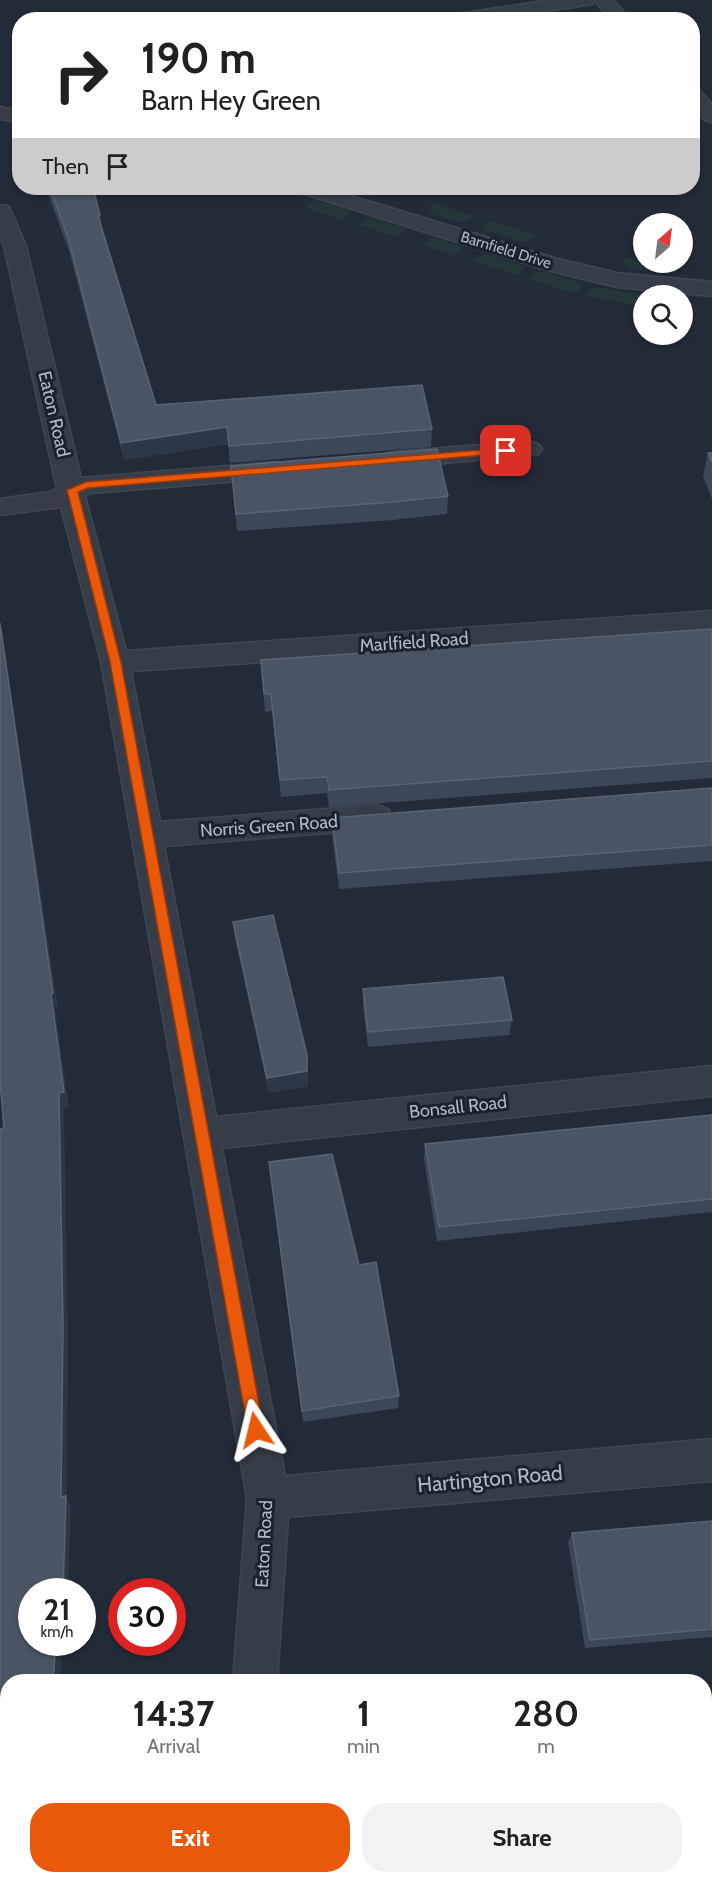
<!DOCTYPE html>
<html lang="en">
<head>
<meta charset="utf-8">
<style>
	body { margin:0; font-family:Cabin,sans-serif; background:#f2f2f2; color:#202124; height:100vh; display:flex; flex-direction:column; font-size:22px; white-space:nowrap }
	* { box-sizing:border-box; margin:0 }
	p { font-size:20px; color:#757577 }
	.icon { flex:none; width:33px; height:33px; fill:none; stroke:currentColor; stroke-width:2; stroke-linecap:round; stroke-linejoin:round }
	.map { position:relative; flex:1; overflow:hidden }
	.details { position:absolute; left:0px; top:1674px; width:712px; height:210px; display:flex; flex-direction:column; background:#fff; border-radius:24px 24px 0 0; box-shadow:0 2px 4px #0004 }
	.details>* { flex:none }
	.guide { position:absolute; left:12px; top:12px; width:688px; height:183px; border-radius:24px; box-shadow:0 2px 4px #0004; background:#fff; color:#202124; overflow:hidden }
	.needle { width:39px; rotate:28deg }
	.tools { position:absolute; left:633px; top:213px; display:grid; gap:12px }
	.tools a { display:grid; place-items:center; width:60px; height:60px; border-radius:50%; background:#fff; box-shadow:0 2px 4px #0004; font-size:30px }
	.speed { position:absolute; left:18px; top:1578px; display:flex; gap:12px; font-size:30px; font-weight:700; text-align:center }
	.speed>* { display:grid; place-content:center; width:78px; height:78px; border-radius:50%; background:#fff; box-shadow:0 2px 4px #0004; line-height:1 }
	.speed small { font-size:15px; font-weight:400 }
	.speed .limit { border:9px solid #d22; background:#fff; color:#111 }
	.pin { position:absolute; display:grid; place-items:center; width:51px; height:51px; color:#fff; margin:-26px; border-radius:12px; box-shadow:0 3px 9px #0006 }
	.me { position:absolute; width:66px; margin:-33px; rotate:350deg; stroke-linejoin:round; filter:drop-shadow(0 0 4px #0008) }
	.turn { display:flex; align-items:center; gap:21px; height:126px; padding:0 30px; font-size:27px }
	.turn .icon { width:78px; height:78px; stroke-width:2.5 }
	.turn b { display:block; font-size:42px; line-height:51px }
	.then { display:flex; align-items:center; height:57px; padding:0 30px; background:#0003; gap:12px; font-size:22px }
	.eta { display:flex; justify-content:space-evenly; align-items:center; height:102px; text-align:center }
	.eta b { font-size:36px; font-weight:800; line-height:42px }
	.action { display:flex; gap:12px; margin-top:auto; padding:12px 30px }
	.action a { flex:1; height:69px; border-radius:24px; background:#ea580c; color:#fff; font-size:24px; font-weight:800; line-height:69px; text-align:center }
	.action a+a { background:#f2f2f2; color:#202124 }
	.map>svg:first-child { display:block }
	.green { fill:#253639 }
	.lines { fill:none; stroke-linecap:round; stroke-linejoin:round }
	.minor-casing { stroke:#3f4652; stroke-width:3 }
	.tertiary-casing { stroke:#3f4652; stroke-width:3 }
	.minor { fill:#363d48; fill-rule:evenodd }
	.tertiary { fill:#363d48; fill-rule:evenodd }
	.wall { fill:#3e4757 }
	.shaded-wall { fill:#2e3746 }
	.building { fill:#4a5463; stroke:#5a6372; stroke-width:1.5 }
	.route { fill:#ea580c; stroke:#983908; stroke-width:1.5 }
	.labels { text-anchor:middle; stroke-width:6; stroke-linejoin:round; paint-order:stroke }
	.far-street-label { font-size:15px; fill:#b1b8c5; stroke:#1c222d }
	.street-label { font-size:18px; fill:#b1b8c5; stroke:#1c222d }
	.near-street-label { font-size:21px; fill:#b1b8c5; stroke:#1c222d }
</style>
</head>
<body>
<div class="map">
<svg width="712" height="1884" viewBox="0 0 712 1884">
	<rect width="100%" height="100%" fill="#232b38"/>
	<path class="green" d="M317 200 347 210 349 213 342 220 305 207Z
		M433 203 473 216C460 228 444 217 429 212Z
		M367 218H373L405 228 406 231 398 237 359 225Z
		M490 221 537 235 531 242H525L484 230V226Z
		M433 237 461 246 462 249 453 256 421 244Z
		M485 254 522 265 524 269 518 275 473 261Z
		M624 258 680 267 676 273C661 271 633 273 622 263Z
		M543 272 581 283 582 287 576 294 529 279 535 273Z
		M596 287 643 295 641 306 587 296 590 290Z"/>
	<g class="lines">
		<g class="minor-casing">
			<path id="minor" d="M550 0H595L592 4 586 5 492 20H443L452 15Z
				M0 107 20 111V123L0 119Z
				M295 188H325L558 259 617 273 712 282V296L617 287 543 269 298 192Z
				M0 205 8 206 11 211 26 246 81 478 276 462 285 464 289 470 285 476 276 478 91 493 85 496 126 651 712 611V631L131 671 160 822 377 805 388 809 392 817 388 825 377 829 164 846 216 1117 712 1066V1096L222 1148 285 1476 712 1439V1481L288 1517 277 1682H233L247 1498 101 662 61 507 0 515V499L49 492 57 489 4 246 0 236Z
				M529 441 538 444 542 449 538 454 393 468 384 466 380 460 384 454 393 452Z
				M216 1876H264L263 1884H215Z"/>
		</g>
		<g class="tertiary-casing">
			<path id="tertiary" d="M594 0H613L631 20H611Z
				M693 89 700 91 712 104V122L705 120 693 107Z"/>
		</g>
		<use href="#minor" class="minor"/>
		<use href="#tertiary" class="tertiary"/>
	</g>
	<path class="wall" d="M46 188H93L100 215 102 228 156 405 432 429 431 447 230 463 228 444 124 460 70 254Z
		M708 453H712V499L703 476Z
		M231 466 448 496 447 514 393 520 237 531Z
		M712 629V778L329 807 327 793 281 797 272 711 265 712 261 660Z
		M712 788V861L339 889 332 835V818Z
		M233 922 307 1055 308 1086 269 1093 235 938Z
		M363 989 512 1020 509 1035 368 1047 363 1005Z
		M712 1115V1212L437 1241 424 1159 425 1144Z
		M271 1176 359 1265 399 1396 398 1408 303 1422Z
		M712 1521V1637L585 1648 568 1542 572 1533Z
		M705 1740H712V1878L636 1884H539L538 1876H705Z"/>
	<path class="shaded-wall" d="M227 427 228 444 124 460 121 443Z
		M0 623 4 641 58 1009H55L69 1107 64 1108 68 1339 67 1498 71 1506 68 1592H63L51 994Z
		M307 1055 308 1086 269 1093 267 1078Z
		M56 1642H62L60 1682H53Z
		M42 1876H49L48 1884H41Z"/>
	<path class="building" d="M50 188H93L100 215 98 216 156 405 422 385 432 429 229 446 227 427 121 443 68 237Z
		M437 449 448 496 393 502 236 514 231 466Z
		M708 453H712V462Z
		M0 623 53 993 51 994 64 1092 59 1093 63 1327 61 1497 66 1496 63 1592H32V1642H56L53 1682H8V1876H42L41 1884H0V1129L4 1128 0 1081Z
		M712 629V761L329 790 327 777 280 780 271 694H264L261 660Z
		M712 788V845L339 873 332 818Z
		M273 915 307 1055V1071L267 1078 233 922Z
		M503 977 512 1020 368 1032 363 989Z
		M712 1115V1199L439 1227 425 1144Z
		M332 1154 359 1265 376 1262 399 1396 302 1411 269 1162Z
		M712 1521V1629L590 1640 572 1533Z
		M705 1740H712V1875L705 1876Z
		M542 1876H694L604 1884H543Z"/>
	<path class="route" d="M506 448 511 451 509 453 88 488 78 492 121 662 264 1430 262 1435 256 1438 250 1435 248 1430 110 662 67 490 86 482Z"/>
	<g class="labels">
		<g class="far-street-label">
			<text transform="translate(506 250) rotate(17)" y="5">Barnfield Drive</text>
		</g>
		<g class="street-label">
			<text transform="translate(54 414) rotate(77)" y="6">Eaton Road</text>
			<text transform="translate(414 642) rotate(-4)" y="6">Marlfield Road</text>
			<text transform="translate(269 826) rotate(-4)" y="6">Norris Green Road</text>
			<text transform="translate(458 1107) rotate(-6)" y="6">Bonsall Road</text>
			<text transform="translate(264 1544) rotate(-87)" y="6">Eaton Road</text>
		</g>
		<g class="near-street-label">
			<text transform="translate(490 1479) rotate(-5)" y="7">Hartington Road</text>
		</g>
	</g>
</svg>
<div class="tools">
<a><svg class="needle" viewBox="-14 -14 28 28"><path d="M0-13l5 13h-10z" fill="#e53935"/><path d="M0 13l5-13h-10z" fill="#757577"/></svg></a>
<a><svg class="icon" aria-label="search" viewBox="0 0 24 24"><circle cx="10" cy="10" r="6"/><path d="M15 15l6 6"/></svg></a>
</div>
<div class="speed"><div>21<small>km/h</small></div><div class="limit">30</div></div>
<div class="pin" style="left:506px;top:451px;background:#d93025"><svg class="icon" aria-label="arrive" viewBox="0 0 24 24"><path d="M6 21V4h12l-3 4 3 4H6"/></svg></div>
<svg class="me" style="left:256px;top:1430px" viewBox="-20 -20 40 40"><path d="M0-17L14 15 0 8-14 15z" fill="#ea580c" stroke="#fff" stroke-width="4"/></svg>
<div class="guide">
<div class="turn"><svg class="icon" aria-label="right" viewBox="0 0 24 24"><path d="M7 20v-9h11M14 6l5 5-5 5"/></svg><div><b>190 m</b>Barn Hey Green</div></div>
<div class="then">Then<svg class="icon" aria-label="arrive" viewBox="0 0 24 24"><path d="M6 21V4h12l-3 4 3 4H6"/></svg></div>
</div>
<section class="details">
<div class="eta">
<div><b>14:37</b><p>Arrival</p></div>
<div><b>1</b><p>min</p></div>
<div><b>280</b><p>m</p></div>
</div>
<div class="action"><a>Exit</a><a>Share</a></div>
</section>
</div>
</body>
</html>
